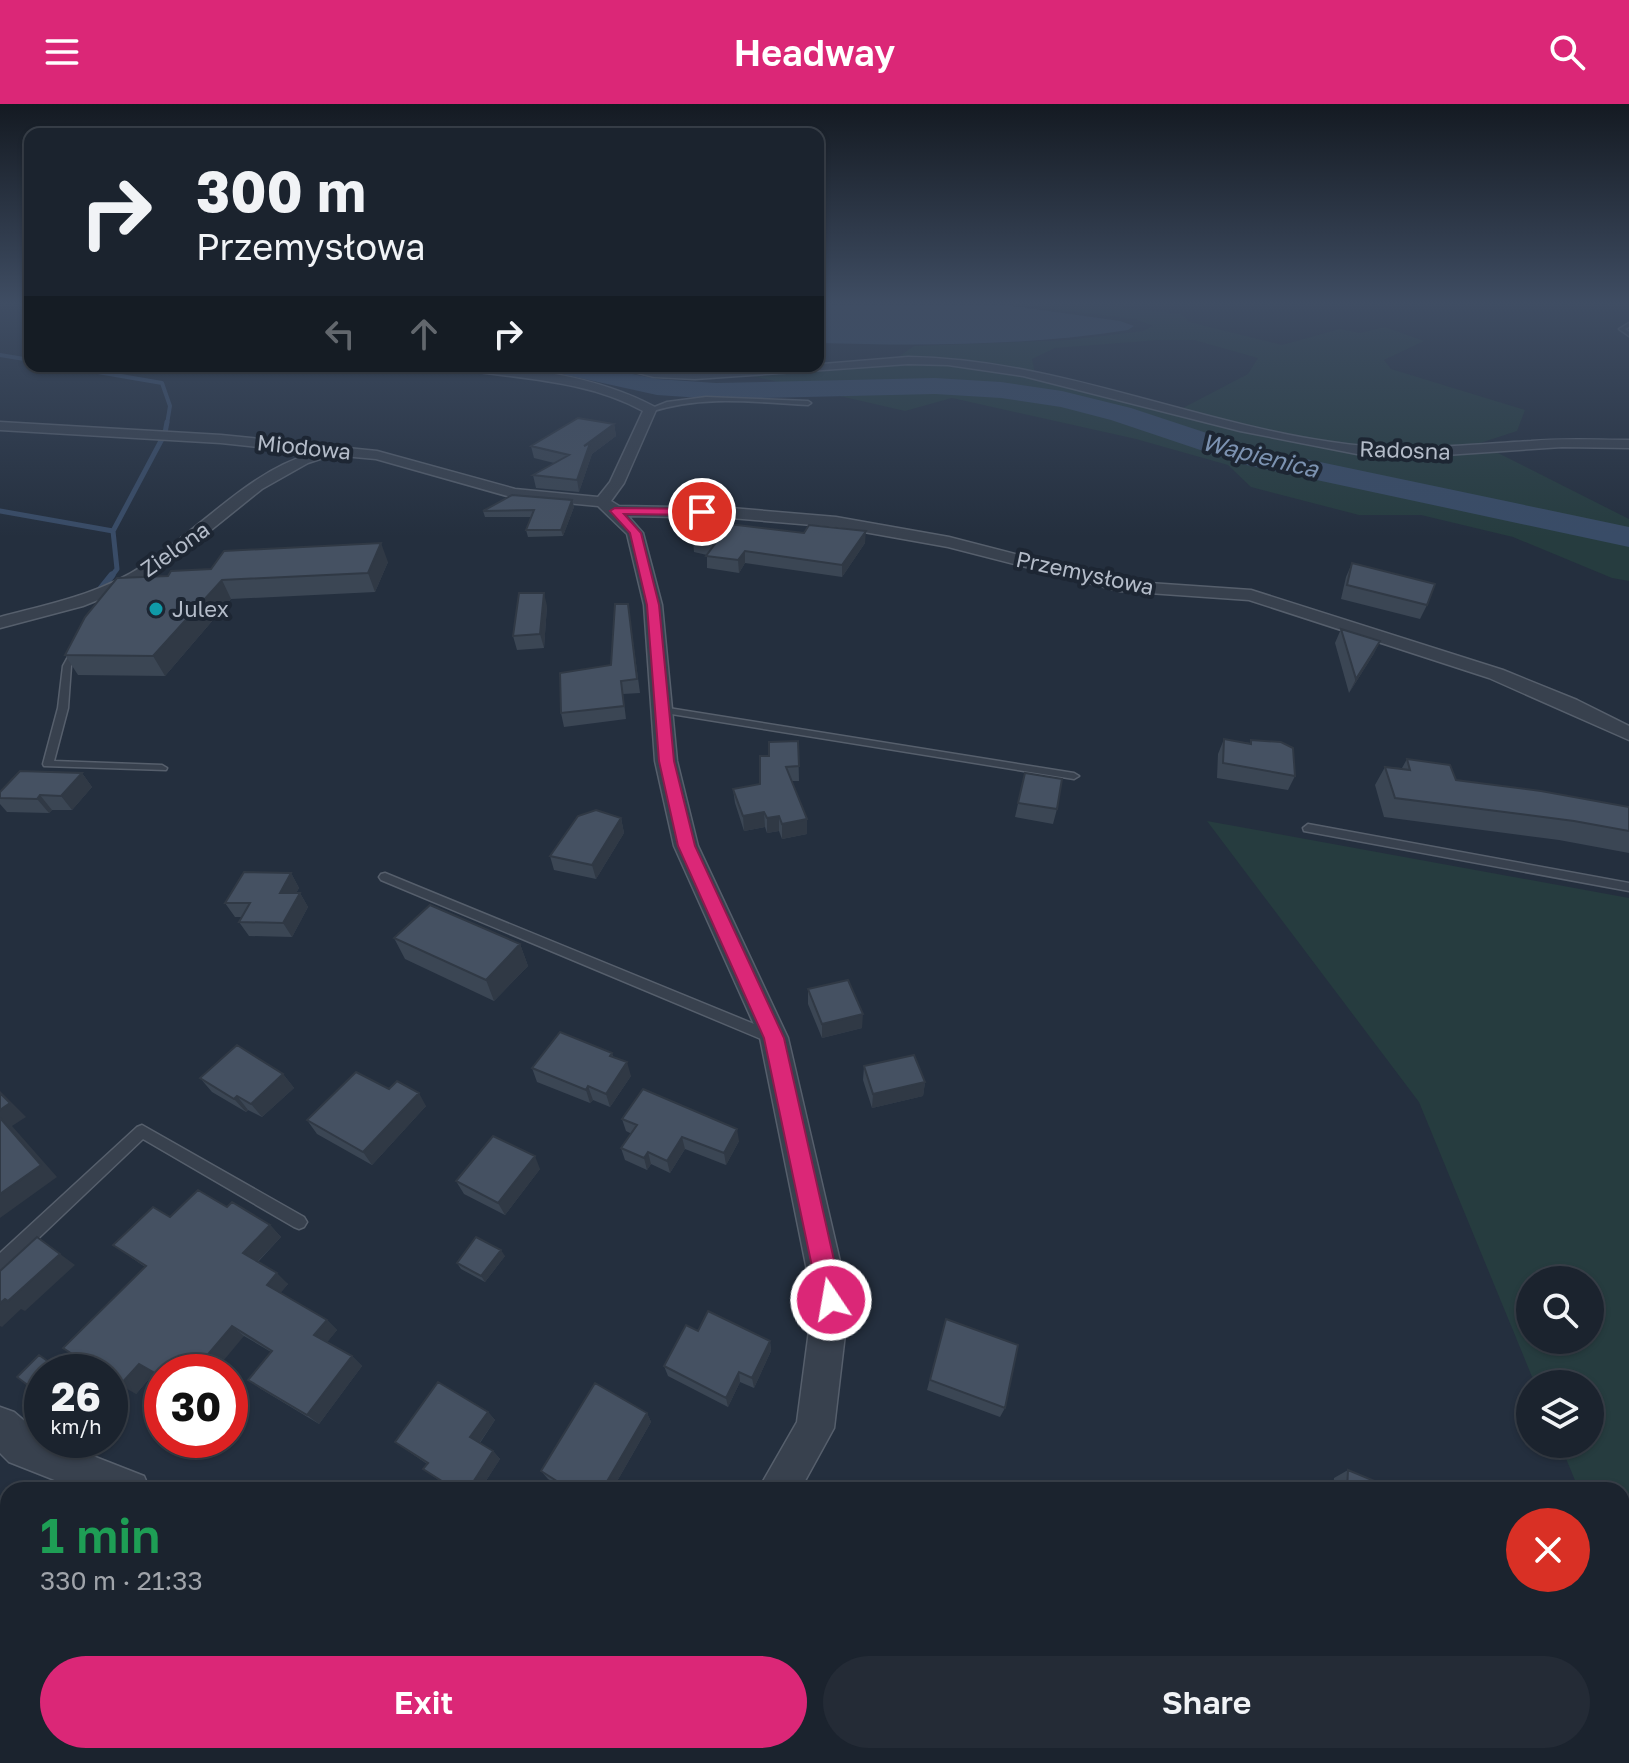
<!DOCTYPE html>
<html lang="en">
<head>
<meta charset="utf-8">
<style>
	body { margin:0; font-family:"Golos Text",sans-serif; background:#242b36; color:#f1f3f6; height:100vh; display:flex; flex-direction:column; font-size:30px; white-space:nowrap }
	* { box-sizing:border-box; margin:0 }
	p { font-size:26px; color:#a0a4aa }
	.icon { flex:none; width:44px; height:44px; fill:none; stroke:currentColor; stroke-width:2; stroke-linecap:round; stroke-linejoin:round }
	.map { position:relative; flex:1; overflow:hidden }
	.details { position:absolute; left:0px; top:1378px; width:1630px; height:282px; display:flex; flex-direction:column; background:#1b232e; border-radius:24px 24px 0 0; box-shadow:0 2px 6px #0004,0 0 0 2px #39404a }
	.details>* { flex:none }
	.banner { position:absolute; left:24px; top:24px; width:800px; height:244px; border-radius:16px; box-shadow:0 2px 6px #0004,0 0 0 2px #39404a; background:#1b232e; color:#f1f3f6; overflow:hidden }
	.controls { position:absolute; left:1516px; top:1162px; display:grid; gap:16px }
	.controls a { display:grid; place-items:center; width:88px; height:88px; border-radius:50%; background:#1b232e; box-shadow:0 2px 6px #0004,0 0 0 2px #39404a; font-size:40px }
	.speed { position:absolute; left:24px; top:1250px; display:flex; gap:16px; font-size:40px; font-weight:700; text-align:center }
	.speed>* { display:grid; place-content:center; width:104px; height:104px; border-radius:50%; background:#1b232e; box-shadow:0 2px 6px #0004,0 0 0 2px #39404a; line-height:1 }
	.speed small { font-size:20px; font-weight:400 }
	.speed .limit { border:12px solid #d22; background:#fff; color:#111 }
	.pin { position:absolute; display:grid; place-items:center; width:68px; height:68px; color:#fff; margin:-34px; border:4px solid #fff; border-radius:50%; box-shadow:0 2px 8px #0007 }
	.me { position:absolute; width:88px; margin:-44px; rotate:348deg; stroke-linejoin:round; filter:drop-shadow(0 0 6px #0008) }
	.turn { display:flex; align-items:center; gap:28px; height:168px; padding:0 40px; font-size:36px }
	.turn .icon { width:104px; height:104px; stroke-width:2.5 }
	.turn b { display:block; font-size:56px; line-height:68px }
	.lanes { display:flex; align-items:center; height:76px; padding:0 40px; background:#0003; justify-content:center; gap:40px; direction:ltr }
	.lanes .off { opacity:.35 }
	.round { display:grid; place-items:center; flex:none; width:84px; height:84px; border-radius:42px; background:#242b36 }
	.summary { display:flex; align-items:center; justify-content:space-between; height:136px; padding:0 40px }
	h1 { font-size:48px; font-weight:600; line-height:60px; color:#1e9e55 }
	.primary-button { display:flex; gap:16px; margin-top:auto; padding:16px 40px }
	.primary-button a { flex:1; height:92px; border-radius:48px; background:#db2777; color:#fff; font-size:32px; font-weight:600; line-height:92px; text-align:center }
	.primary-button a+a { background:#242b36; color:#f1f3f6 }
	header { display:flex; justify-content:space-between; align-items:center; height:104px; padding:0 40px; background:#db2777; color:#fff; font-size:36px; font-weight:600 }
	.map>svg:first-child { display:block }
	.green { fill:#263c3f; fill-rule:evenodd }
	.water { fill:#394c67 }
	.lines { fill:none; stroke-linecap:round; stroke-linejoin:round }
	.stream-far2 { stroke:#394c67; stroke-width:4 }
	.stream-far1 { stroke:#394c67; stroke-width:5 }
	.stream { stroke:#394c67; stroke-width:7 }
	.river { fill:#394c67; fill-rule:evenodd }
	.lane-casing { stroke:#565f6c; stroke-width:3 }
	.street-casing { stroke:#565f6c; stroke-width:3 }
	.secondary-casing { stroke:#565f6c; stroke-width:3 }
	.lane { fill:#38414e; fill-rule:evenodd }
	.street { fill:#38414e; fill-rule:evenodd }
	.secondary { fill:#465061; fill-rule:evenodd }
	.wall { fill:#3b4654 }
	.shaded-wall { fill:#303945 }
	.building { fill:#455162; stroke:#303945; stroke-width:2 }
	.route { fill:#db2777; stroke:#8e194d; stroke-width:2 }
	.culture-dot { fill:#0f9aa8; stroke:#1d2633; stroke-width:3 }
	.labels { text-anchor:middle; stroke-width:8; stroke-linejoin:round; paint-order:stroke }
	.far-street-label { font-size:22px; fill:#b4bcc9; stroke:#1d2633 }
	.far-poi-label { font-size:22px; fill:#b4bcc9; stroke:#1d2633; text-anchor:start }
	.far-water-label { font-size:24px; font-style:italic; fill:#7c92b1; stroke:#1d2633 }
</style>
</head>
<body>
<header><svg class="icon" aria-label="menu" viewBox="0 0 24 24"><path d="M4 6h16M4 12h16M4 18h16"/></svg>Headway<svg class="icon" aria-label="search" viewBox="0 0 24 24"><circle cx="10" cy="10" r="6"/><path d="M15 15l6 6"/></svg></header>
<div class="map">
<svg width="1629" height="1659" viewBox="0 0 1629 1659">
	<rect width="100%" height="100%" fill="#242f3e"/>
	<path class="green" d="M1019 201H1098L1181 210 1189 218 1282 241 1340 225 1360 229 1385 223 1424 237 1384 256 1391 265 1525 306 1517 327C1494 334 1470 344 1446 347 1357 356 1265 326 1179 306L1248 270 1258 254 1194 236H1159L1055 244 1032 255 1036 275 1238 324 1390 351 1496 348 1629 415V477L1612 474 1513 433 1421 411H1359L1251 383 1228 361 1136 335 952 294 905 307 748 271 891 258 914 242 1068 236 1143 227 1153 222 1135 215Z
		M1207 717 1629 794V1493L1622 1478V1386H1579L1560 1340H1590V1280H1535L1419 998ZM1530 1176H1590V1236H1530Z"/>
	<path class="water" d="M818 201H1006L1120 217 1134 222 1128 226C1025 242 922 242 818 239Z"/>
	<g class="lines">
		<path class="stream-far2" d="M0 251 30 256
			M63 262 162 279 170 302 167 320"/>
		<path class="stream-far1" d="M165 329 167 318
			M0 407 113 427
			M111 473 117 465 113 427 162 335"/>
		<path class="stream" d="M100 486 112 471"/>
		<path class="river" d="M544 262H594L657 275 716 279 935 274 1001 278 1062 287 1131 304 1249 343 1629 423V443L1242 360 1111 316 1061 303 1001 294 935 290 716 295 657 291 548 267Z"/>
		<g class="lane-casing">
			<path id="lane" d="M1629 219V223L1625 225 1629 228V232L1619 225Z
				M706 293 808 297 811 299 808 301C753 298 703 291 650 308L647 306 667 298Z
				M77 541 81 544 71 562 68 604 54 657 162 661 167 664 166 666 44 662 43 660 58 604 63 562 74 542Z
				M662 603 1074 669 1079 672 1074 675 659 608V604Z
				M1308 720 1629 779V787L1304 727 1303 724Z
				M385 769 776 929 778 933 776 937 771 938 766 937 381 776 379 773 381 770Z
				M142 1021 304 1113 307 1118 304 1123 299 1125 294 1123 143 1035 6 1165 0 1168V1149L137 1023Z"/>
		</g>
		<g class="street-casing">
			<path id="street" d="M908 253C1053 255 1188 317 1331 338 1398 349 1464 341 1531 337 1564 334 1596 336 1629 336V344L1562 343 1416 353 1357 350 1240 327 1023 272 948 261 908 260 695 275 654 273 610 262 695 268 737 267Z
				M458 262C523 262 597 272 655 303L656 306 624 379 611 397 619 402 731 404 836 413 949 433 1120 477 1251 486 1503 566 1577 596 1629 622V636L1489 574 1249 496 1120 487 948 443 836 423 731 414 628 412 643 429 662 501 677 657 698 742 788 934 849 1196 834 1324 800 1386H758L797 1318 813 1196 760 934 674 742 655 657 644 501 627 430 598 402 514 394 376 355 332 351 308 359 262 385 175 455 138 480 83 502 0 524V513C49 500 101 490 144 461 201 425 247 368 313 349L221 339 0 326V318L221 331 377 347 515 385 598 393 610 378 643 307C589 277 524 275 464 266Z
				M0 1303 14 1308 42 1332V1336H52L144 1372 150 1386H80L9 1358 0 1349Z
				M600 1652H646V1659H600Z"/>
		</g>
		<g class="secondary-casing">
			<path id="secondary" d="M1629 1592V1657L1620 1659 1606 1653 1603 1659H1529L1532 1652H1622V1595Z"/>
		</g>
		<use href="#lane" class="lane"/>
		<use href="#street" class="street"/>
		<use href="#secondary" class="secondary"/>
	</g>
	<path class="wall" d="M614 320 616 332 592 350 579 388 536 384 533 371 554 359 534 354 531 342Z
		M572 396 574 403 563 432 528 433 526 426 531 413H485L483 407Z
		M693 436 865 439 842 473 745 459 739 469 707 464V451L694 448Z
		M388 458 375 488 231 495 165 572 78 571 65 551 168 472Z
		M1352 459 1427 501 1420 515 1341 495 1346 473Z
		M628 500 640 589 623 590 626 615 564 623 561 609 611 561Z
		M547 502 544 544 517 546 513 532Z
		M1341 525 1380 537 1373 551 1349 589 1335 539Z
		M1224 635 1250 639 1251 636 1295 672 1288 686 1217 674 1218 650Z
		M798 637 799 677H792L807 715V730L782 735 779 727 767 729 765 723 744 727 735 699 733 685 760 680 769 652Z
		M1407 655 1456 676 1629 703V749L1559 736 1384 713 1375 681 1385 663 1402 664Z
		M82 669 92 683 72 706H52L49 709 7 708 0 700V688Z
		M1025 669 1057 705 1053 720 1015 713Z
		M621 714 624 729 596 775 554 766 550 752Z
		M291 769 299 784 296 789H300L308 803 292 833 249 832 239 818 242 813H235L225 799Z
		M394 834 520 840 528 862 494 897 405 855Z
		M808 885 862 924 822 934 808 900Z
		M612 949 613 953 631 972 610 1003 593 996 590 999 537 978 532 964Z
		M864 962 925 978 923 992 872 1004 863 976Z
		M283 970 294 984 262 1013 248 1006 246 1008 212 988 200 974Z
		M389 985 426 1002 372 1061 317 1030 307 1016Z
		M622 1015 739 1037 726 1061 685 1045 670 1069 651 1060 647 1066 625 1056 621 1044 632 1030 626 1027Z
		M540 1065 505 1111 464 1090 456 1077Z
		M227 1103 270 1121 281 1133 258 1158 288 1180 280 1189 327 1216 337 1226 327 1238 352 1252 362 1262 319 1320 261 1285 248 1276 271 1248 244 1232 154 1269 136 1290 145 1163 113 1141 170 1113Z
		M505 1152 485 1178 461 1165 457 1159Z
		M946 1215 1005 1304 1000 1313 927 1286Z
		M770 1237 771 1247 754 1284 740 1278 728 1303 668 1272 664 1262Z
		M488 1308 495 1316 480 1339 493 1347 500 1355 480 1386H453L423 1365 427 1360 395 1338Z
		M647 1309 651 1318 612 1386H565L548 1375 541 1367Z
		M1348 1366 1396 1386H1333L1334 1374Z"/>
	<path class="shaded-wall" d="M614 320 616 332 592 350 579 388 577 376 584 342Z
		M572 396 574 403 563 432 561 426Z
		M866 427 865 439 842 473V461Z
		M381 439 388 458 375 488 368 469Z
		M745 447V459L739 469 738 456Z
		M222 476 231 495 165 572 153 552Z
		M544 489 547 502 544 544 540 530Z
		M1380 537 1373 551 1349 589 1356 575Z
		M82 669 92 683 72 706 61 692Z
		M40 691 52 706 49 709 37 695Z
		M764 708 765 723 744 727 743 712Z
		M779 712V727L767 729V714Z
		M621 714 624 729 596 775 592 761Z
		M807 715V730L782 735V720Z
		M291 769 299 784 288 803 280 789Z
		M300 789 308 803 292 833 283 819Z
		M520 840 528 862 494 897 486 876Z
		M863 910 862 924 822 934V920Z
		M627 958 631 972 610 1003 606 990Z
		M283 970 294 984 262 1013 251 1000Z
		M925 978 923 992 872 1004 873 990Z
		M588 982 593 996 590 999 586 986Z
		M0 987 26 1013 12 1022 57 1073 0 1114Z
		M419 989 426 1002 372 1061 363 1048Z
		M237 992 248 1006 246 1008 234 995Z
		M737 1025 739 1037 726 1061 724 1049Z
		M682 1033 685 1045 670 1069 667 1057Z
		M648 1048 651 1060 647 1066 644 1054Z
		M535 1052 540 1065 505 1111 498 1099Z
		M270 1121 281 1133 255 1160 243 1149Z
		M37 1133 75 1161 25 1207 21 1205 2 1223 0 1222V1199L5 1195Z
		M501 1146 505 1152 485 1178 481 1172Z
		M277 1169 288 1180 278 1192 267 1181Z
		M327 1216 337 1226 325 1241 314 1231Z
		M232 1222 244 1232 214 1268H193Z
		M770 1237 771 1247 754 1284 752 1274Z
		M352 1252 362 1262 319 1320 307 1311Z
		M139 1260 154 1269 136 1290 120 1281Z
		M739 1268 740 1278 728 1303 726 1294Z
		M488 1308 495 1316 478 1341 470 1333Z
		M647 1309 651 1318 612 1386H602Z
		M493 1347 500 1355 480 1386H468Z
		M488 1652H498L496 1659H486Z"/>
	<path class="building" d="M578 314 614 320 584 342 590 339 577 376 533 371 569 351 531 342Z
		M512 391 572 396 561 426H526L534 406 483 407Z
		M696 416 804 429 809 421 866 427 842 461 745 447 738 456 706 452 715 440 693 436Z
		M381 439 368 469 222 476 153 552 65 551 85 513 117 474 168 472 171 467 211 465 224 447Z
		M1352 459 1435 480 1427 501 1347 481Z
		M519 489H544L540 530 513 532Z
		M615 500H628L637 575 621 577 624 602 561 609 560 569 611 561Z
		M1341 525 1380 537 1356 575Z
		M1224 635 1251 640V636L1281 638 1293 644 1295 672 1223 659Z
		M798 637 799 662 786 663 807 715 782 720 779 712 767 714 764 708 743 712 733 685 760 680V652H769V638Z
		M1407 655 1450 661 1456 676 1541 687 1629 703V727L1574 717 1395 694 1385 663 1410 666Z
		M20 667 82 669 61 692 40 691 37 695 0 694V688Z
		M1025 669 1062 675 1057 705 1018 699Z
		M596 706 621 714 592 761 550 752 578 712Z
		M244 768 291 769 280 789H300L283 819 239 818 250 799H225Z
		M430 801 520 840 486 876 394 834Z
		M848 876 863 910 822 920 808 885Z
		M560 928 612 949 610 952 627 958 606 990 588 982 586 986 532 964Z
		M237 941 283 970 251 1000 237 992 234 995 200 974Z
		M914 951 925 978 873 990 864 962Z
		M356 968 389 985 397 977 419 989 363 1048 307 1016Z
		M643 985 737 1025 724 1049 682 1033 667 1057 648 1048 644 1054 621 1044 637 1021 622 1015Z
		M0 989 10 999 0 1006Z
		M0 1014 41 1061 0 1090Z
		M493 1032 535 1052 498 1099 456 1077Z
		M198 1086 227 1103 232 1098 270 1121 243 1149 277 1169 267 1181 327 1216 314 1231 352 1252 307 1311 248 1276 272 1247 232 1222 193 1268H162V1273L139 1260 120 1281 110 1274V1268H100L63 1244 146 1162 113 1141 153 1103 170 1113Z
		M37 1133 60 1150 8 1197 5 1195 0 1199V1167Z
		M476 1133 501 1146 481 1172 457 1159Z
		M708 1207 770 1237 752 1274 739 1268 726 1294 664 1262 686 1221 698 1227Z
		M946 1215 1018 1241 1005 1304 930 1276Z
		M39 1251 63 1268H42V1292L17 1273Z
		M438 1278 488 1308 470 1333 493 1347 468 1386H456L423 1365 428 1359 395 1338Z
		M595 1279 647 1309 602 1386H571L541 1367Z
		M1348 1366 1396 1386H1347Z
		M416 1652H488L486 1659H414Z
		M858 1652H961L959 1659H863L864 1657Z"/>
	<linearGradient id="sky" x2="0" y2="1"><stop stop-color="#141a22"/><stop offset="0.46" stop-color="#3f4d63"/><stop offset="1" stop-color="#3f4d63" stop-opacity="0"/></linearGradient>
	<rect width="1629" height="433" fill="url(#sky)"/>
	<path class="route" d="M615 404 702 405 707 408 702 411 624 410 641 429 659 501 674 657 695 742 784 934 843 1196 840 1205 831 1208 822 1205 819 1196 764 934 678 742 659 657 647 501 630 429 610 407Z"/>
	<circle class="culture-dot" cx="156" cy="505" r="8"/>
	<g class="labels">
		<g class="far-street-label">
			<text transform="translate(304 343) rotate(6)" y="8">Miodowa</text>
			<text transform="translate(1405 346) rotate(2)" y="8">Radosna</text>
			<text transform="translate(175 445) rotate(-35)" y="8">Zielona</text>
			<text transform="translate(1085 469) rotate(12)" y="8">Przemysłowa</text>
		</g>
		<g class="far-poi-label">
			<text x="172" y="513">Julex</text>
		</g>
		<g class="far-water-label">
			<text transform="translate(1260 352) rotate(14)" y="8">Wapienica</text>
		</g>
	</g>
</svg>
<div class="controls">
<a><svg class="icon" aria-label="search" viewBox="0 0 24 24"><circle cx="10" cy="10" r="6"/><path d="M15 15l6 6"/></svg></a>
<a><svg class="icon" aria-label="layers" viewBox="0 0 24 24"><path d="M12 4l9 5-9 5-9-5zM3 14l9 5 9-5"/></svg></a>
</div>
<div class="speed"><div>26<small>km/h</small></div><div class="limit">30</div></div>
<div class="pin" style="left:702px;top:408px;background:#d93025"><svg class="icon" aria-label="arrive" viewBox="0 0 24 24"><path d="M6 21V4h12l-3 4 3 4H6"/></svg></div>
<svg class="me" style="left:831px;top:1196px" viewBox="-20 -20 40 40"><circle r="17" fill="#db2777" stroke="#fff" stroke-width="3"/><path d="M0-11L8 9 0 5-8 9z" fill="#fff"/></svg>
<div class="banner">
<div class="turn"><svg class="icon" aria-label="right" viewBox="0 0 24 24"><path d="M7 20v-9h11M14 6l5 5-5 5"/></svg><div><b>300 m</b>Przemysłowa</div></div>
<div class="lanes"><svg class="icon off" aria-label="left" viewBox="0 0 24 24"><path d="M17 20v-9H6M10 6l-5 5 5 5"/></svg><svg class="icon off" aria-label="ahead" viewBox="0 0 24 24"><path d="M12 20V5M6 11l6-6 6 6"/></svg><svg class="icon" aria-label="right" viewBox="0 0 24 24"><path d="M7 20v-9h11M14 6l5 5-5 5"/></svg></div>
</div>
<section class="details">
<div class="summary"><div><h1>1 min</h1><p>330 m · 21:33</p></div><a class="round" style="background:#d93025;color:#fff"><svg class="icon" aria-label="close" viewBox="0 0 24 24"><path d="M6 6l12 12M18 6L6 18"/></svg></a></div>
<div class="primary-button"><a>Exit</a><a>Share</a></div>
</section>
</div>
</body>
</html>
